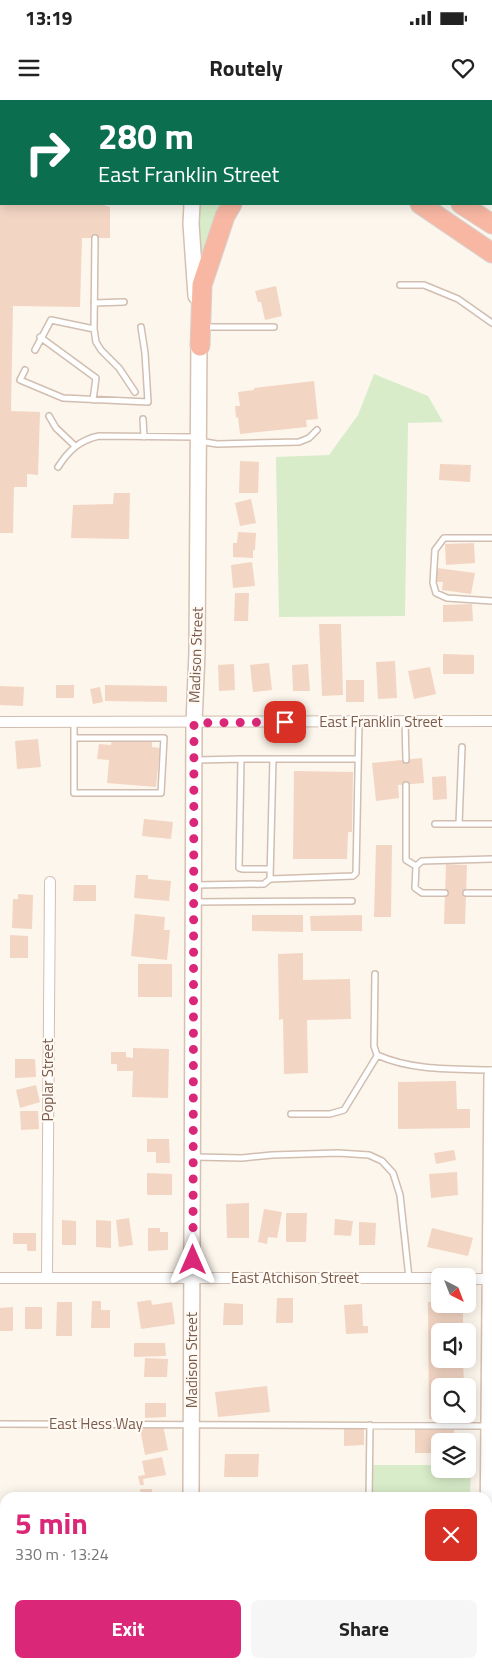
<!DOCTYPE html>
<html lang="en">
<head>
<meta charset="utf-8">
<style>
	body { margin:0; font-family:"Titillium Web",sans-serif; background:#f6f6f6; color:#222; height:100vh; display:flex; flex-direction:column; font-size:19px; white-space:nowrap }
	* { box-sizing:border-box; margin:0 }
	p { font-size:16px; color:#767676 }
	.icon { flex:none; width:28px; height:28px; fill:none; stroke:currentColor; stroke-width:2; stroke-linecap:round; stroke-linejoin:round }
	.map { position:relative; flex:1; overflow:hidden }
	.details { position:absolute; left:0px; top:1392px; width:492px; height:176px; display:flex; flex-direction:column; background:#fff; border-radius:15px 15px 0 0; box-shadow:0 2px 12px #0003 }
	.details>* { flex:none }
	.guide { position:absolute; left:0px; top:0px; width:492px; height:105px; box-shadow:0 2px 12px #0003; background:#0b6e4f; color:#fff; overflow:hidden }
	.needle { width:32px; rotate:138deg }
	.controls { position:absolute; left:431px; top:1168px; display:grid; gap:10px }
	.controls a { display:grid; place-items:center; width:45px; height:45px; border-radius:8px; background:#fff; box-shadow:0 2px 12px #0003; font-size:25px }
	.pin { position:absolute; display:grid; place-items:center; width:42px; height:42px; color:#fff; margin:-21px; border-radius:10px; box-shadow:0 2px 8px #0006 }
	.me { position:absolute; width:55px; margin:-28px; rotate:0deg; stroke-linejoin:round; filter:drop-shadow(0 0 4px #0008) }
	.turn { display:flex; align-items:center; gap:18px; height:105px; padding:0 15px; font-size:22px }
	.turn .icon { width:65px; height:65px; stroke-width:2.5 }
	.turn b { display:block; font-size:35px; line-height:42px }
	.round { display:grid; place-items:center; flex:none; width:52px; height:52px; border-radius:8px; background:#f6f6f6 }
	.summary { display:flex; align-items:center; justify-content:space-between; height:85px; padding:0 15px }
	h1 { font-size:30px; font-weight:700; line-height:38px; color:#db2777 }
	.action { display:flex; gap:10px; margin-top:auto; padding:10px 15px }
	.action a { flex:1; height:58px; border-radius:8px; background:#db2777; color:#fff; font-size:20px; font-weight:700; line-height:58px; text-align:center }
	.action a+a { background:#f6f6f6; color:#222 }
	.status { display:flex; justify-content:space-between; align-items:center; height:35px; padding:0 25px; background:#fff; direction:ltr }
	.status svg { height:14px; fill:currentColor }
	header { display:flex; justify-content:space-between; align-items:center; height:65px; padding:0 15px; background:#fff; font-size:22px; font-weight:700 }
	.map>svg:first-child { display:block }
	.green { fill:#d8ecc9 }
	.building { fill:#f3d5c3 }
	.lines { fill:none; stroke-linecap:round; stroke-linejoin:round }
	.lane-casing { stroke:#d1beb0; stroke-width:8 }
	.street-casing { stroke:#d1beb0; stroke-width:12 }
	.secondary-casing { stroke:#d6c0b0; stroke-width:18 }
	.highway-casing { stroke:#dad1cd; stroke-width:21 }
	.lane { stroke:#fff; stroke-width:5 }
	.street { stroke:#fff; stroke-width:10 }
	.secondary { stroke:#fff; stroke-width:15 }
	.highway { stroke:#f7b7a3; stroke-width:19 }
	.route { stroke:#db2777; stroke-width:9; stroke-dasharray:0 16.2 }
	.labels { text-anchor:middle; stroke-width:4; stroke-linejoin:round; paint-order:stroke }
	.street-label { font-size:15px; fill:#7a5c4d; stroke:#fffaf3 }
</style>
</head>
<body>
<div class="status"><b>13:19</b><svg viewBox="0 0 49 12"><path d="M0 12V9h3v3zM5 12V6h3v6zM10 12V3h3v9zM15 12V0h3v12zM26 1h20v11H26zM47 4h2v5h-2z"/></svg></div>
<header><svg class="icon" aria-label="menu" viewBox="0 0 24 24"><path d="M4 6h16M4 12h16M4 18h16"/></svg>Routely<svg class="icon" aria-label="heart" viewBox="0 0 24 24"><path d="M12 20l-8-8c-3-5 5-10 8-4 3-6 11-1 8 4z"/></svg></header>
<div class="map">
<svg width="492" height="1568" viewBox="0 0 492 1568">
	<rect width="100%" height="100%" fill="#fdf6ec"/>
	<path class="green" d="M198 104H226L203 161H198Z
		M374 274 428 296 443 322 408 323 405 516 279 517 276 357 329 355 358 315Z
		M371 1365H440V1369H468V1365H471L470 1397H371Z"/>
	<path class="building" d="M0 104H100L110 107V138H82L80 207 13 206 11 311 40 312 38 375 27 374V387H14L13 433H0Z
		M276 186 282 216 265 220 261 202H258L255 191Z
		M314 281 318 319 306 320 307 327 240 334 238 317 236 318 235 306H240L238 292 254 290V288Z
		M240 361 259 362 258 393H239Z
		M440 364 471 365 470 382 439 380Z
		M114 393H130L129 439 71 438 73 405 113 404Z
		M251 399 256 423 240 426 235 403Z
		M238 432 256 433 255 450H253V458L233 457V443H237Z
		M474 443 475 463 446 465 445 444Z
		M252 462 255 486 233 488 231 465Z
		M437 468 475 473 471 494 442 490 443 482H435Z
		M235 493H249L248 521H234Z
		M472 504 473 521 443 522V505Z
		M319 524H341L343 595 322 596Z
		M443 554 474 555V574H443Z
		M395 561 397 598 378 599 376 562Z
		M269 563 272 590 253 592 250 565Z
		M234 564 235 590 219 591 218 565Z
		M308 564 310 591H293L292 565Z
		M430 567 436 594 414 599 408 571Z
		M346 580H364V602H346Z
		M56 585H74V598H56Z
		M105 585 167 586V602L105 601Z
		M0 586 24 587 23 606 0 605Z
		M100 587 103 602 93 604 90 589Z
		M38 639 41 667 17 669 15 641Z
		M112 639 152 642V647L160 648 156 687 107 683 109 660 97 659 99 644 111 645Z
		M422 658 424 683 398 685 399 698 376 701 372 663Z
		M294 671 353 672 352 732H348L347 759H293Z
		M446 676 447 699 433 700 432 677Z
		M144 719 173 722 171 739 142 736Z
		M376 745H392L391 817H374Z
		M446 764 467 765 465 824H444Z
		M136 775H148V779L171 781 169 801 134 798Z
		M74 785H96V801H73Z
		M18 794 33 795 32 829 12 828 13 799H18Z
		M135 814 165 817 164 830H170L167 860 131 856Z
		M252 815H303V832L252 831Z
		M362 815V831H311L310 816Z
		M10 835 28 836V858H10Z
		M303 853V880L350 879 351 919 307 920 308 973 284 974 283 919 279 920 278 854Z
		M138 864H172V897H138Z
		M133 948 169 949 168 998 132 997 133 971H117V964H111V952H126V957L133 958Z
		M15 959H35L36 977 15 978Z
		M456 981 457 1009H470V1028L398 1029V982Z
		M36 985 40 1002 20 1008 16 990Z
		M20 1011H38L39 1029 21 1030Z
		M147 1039H169L170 1063H156V1052H147Z
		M454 1050 456 1060 436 1064 434 1053Z
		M457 1072 458 1095 431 1098 429 1074Z
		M147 1073 172 1074V1095H147Z
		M249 1103V1138H227L226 1104Z
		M264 1109 282 1112 277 1138 268 1137 267 1144 258 1142Z
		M286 1113H307L306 1142H286Z
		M129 1118 133 1145 119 1147 116 1120Z
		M335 1119 353 1121 351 1136 334 1135Z
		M62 1120 76 1121V1145H62Z
		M96 1120 111 1121V1148L96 1147Z
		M359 1122 376 1123 375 1145H359Z
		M148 1128H160V1132H168V1150L148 1151Z
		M432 1128 473 1138 468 1156 427 1147Z
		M13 1133H36V1151H27V1144H13Z
		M277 1198H293V1223H276Z
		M151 1200 152 1205 172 1202 175 1224 141 1229 137 1202Z
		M92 1201H101V1210H110V1228H91Z
		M57 1202H72V1236H56Z
		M428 1202H440V1204H463V1231H440V1259H463L464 1286H440V1314H464V1318L429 1319Z
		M224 1203 243 1204V1225H223Z
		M362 1204 363 1226H368V1233L346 1234 344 1205Z
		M13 1207V1231H0V1208Z
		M25 1207H42V1229H25Z
		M134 1243H165L166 1256 134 1257Z
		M145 1258 168 1259 167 1277H144Z
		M267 1286 270 1312 218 1317 215 1292Z
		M145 1303H166V1317L145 1318Z
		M163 1325 168 1350 145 1355 140 1329Z
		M415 1328H454V1341H440V1348H433V1353H415Z
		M344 1329H364V1345L344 1346Z
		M225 1354H259L258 1377H224Z
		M162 1357 166 1375 143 1379 144 1385H140L138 1376 145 1375 142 1361Z
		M140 1389H152V1398H141Z
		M0 1492H5V1564H83V1568H0Z
		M412 1564H459V1568H413Z"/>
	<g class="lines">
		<g class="lane-casing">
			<path id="lane" d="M133 0 134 1
				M173 1 175 0
				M95 138 94 229 96 242 101 250 119 268 135 292
				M400 185H424L458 199 492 223
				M94 203 124 202
				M204 227H274
				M40 237 96 278 93 300
				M35 250 51 220 94 229
				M25 270 20 280 63 298 148 302 145 253 141 227
				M49 316 56 328 75 346
				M143 319 144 337
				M199 341 217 344 299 342 309 338 317 330
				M58 367C69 350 80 340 99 336L196 337
				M492 438H444L435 450 433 483 436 493 447 498 492 501
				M405 621 406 660
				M74 622V693H161L164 638H75
				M241 659H273
				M358 659H273L270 779 353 776 356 773 359 622
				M197 660 241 659 239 768 242 769H270
				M406 685V760L416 766
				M435 724H492
				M459 724 462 647
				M195 785 264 784 270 779
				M445 793H422L415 788 416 766 422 761 492 759
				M466 793H492
				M194 802 352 801
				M375 874 374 946 377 955C413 971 454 969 492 970
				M291 1014H330L344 1010 377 956
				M195 1057 242 1058 272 1055 338 1053 369 1055 382 1061 393 1073 400 1095 409 1178
				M0 1324 487 1326
				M369 1398 370 1325
				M95 1564 97 1568"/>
		</g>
		<g class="street-casing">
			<path id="street" d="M0 622 492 621
				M47 1177 50 782
				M0 1178H440
				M468 1179H492
				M0 1468H5
				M488 1470H492"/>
		</g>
		<g class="secondary-casing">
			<path id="secondary" d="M194 1V0
				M491 8 492 10
				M192 104 191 124 196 196
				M191 1398 194 623 197 553 199 237
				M488 1434 492 975
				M190 1568V1564
				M486 1568V1564"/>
		</g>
		<g class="highway-casing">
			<path id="highway" d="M301 0 302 1
				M330 0 331 1
				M420 104 492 153
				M461 104 492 124
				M200 246 202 185 225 116 232 104"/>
		</g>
		<use href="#lane" class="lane"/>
		<use href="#street" class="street"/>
		<use href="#secondary" class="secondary"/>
		<use href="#highway" class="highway"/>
	</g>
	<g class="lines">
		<path class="route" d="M193 1160 194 623 285 622"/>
	</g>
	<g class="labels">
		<g class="street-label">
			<text transform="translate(196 555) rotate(-88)" y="5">Madison Street</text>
			<text x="381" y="627">East Franklin Street</text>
			<text transform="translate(48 980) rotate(-90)" y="5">Poplar Street</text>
			<text x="295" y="1183">East Atchison Street</text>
			<text transform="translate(192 1260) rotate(-90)" y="5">Madison Street</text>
			<text x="96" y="1329">East Hess Way</text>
		</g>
	</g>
</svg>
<div class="controls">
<a><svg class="needle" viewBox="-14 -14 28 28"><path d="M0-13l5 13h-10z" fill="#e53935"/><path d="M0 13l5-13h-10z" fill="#767676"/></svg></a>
<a><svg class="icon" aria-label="sound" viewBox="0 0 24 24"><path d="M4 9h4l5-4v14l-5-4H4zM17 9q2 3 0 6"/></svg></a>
<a><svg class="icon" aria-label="search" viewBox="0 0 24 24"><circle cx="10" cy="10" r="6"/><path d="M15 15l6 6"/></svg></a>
<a><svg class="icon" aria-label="layers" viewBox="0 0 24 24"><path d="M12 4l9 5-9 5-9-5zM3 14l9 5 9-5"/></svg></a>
</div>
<div class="pin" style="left:285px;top:622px;background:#d93025"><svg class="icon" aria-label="arrive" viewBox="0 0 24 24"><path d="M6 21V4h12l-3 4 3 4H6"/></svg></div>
<svg class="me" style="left:193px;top:1160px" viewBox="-20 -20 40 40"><path d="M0-17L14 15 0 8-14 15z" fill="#db2777" stroke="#fff" stroke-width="4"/></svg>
<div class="guide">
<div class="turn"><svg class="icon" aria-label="right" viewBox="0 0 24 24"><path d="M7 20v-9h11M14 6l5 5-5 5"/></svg><div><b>280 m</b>East Franklin Street</div></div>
</div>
<section class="details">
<div class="summary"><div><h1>5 min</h1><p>330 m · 13:24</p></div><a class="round" style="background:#d93025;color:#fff"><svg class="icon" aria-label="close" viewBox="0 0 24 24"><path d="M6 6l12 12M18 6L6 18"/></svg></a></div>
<div class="action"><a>Exit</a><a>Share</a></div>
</section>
</div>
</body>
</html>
